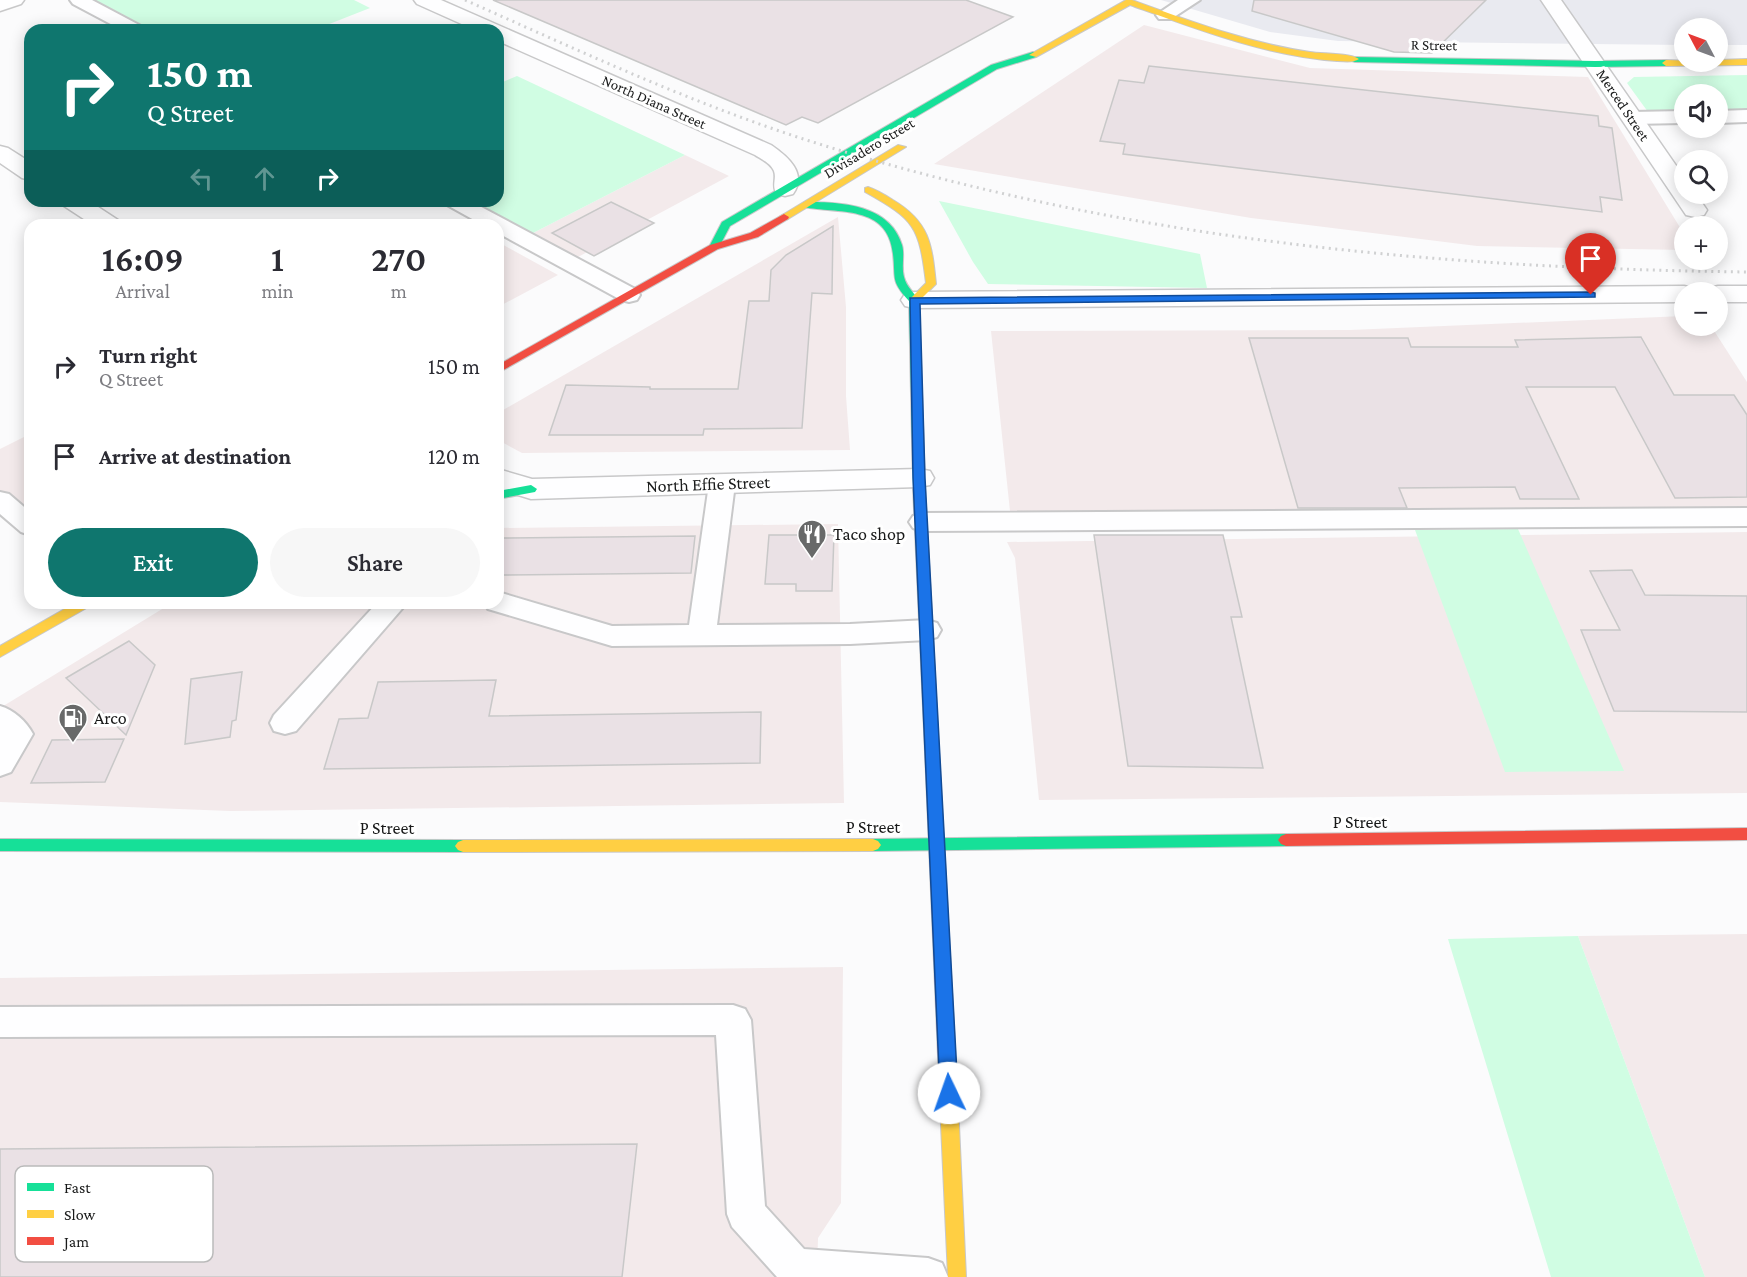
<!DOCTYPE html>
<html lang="en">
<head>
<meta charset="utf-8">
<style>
	body { margin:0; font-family:"Crimson Pro",serif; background:#f7f7f7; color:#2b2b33; height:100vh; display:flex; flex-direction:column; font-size:22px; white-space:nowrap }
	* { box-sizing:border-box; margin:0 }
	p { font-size:20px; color:#7c7c81 }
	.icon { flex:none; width:33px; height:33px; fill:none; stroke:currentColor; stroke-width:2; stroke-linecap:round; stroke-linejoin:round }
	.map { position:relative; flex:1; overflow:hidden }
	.sheet { position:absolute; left:24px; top:219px; width:480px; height:390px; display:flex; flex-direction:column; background:#fff; border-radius:18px; box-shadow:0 3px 15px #0003 }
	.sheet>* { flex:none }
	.banner { position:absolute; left:24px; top:24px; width:480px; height:183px; border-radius:18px; box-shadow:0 3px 15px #0003; background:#0f766e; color:#fff; overflow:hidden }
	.needle { width:39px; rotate:311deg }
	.fabs { position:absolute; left:1674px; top:18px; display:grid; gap:12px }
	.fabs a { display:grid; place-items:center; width:54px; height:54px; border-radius:50%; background:#fff; box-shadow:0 3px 15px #0003; font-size:30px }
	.pin { position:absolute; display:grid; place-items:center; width:51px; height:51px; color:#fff; margin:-62px -26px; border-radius:50% 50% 50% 0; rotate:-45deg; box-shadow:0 0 6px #0007 }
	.pin .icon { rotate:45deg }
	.me { position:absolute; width:66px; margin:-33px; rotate:357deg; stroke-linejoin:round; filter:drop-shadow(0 0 4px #0008) }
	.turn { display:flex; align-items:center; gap:21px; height:126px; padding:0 24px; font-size:27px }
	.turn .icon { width:78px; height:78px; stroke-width:2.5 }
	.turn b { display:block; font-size:42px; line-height:51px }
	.lanes { display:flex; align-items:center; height:57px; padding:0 24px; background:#0003; justify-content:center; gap:30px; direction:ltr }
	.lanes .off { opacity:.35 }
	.eta { display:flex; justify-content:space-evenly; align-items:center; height:102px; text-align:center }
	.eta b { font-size:36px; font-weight:600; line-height:42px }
	.action { display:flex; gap:12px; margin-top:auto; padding:12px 24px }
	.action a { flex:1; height:69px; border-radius:36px; background:#0f766e; color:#fff; font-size:24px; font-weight:600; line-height:69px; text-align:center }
	.action a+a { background:#f7f7f7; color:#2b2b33 }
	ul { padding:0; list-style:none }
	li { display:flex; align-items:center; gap:18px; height:90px; padding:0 24px }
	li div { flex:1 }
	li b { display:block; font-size:22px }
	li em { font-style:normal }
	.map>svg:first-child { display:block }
	.commercial { fill:#f3eaeb }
	.built { fill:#e9eaf0 }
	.green { fill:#d0fde3 }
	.building { fill:#eae1e5; stroke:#c8c8c8; stroke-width:1.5 }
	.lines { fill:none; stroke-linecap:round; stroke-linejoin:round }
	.lane-casing { stroke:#c8c8c9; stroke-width:4 }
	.street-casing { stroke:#c8c8c9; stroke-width:3 }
	.fast-casing { stroke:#c8c8c9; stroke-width:2 }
	.slow-casing { stroke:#c8c8c9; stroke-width:2 }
	.jam-casing { stroke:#c8c8c9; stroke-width:2 }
	.lane { fill:#fefeff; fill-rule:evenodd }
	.street { fill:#fefeff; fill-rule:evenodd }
	.fast { fill:#16e098; fill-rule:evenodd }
	.slow { fill:#ffcf43; fill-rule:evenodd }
	.jam { fill:#f24e42; fill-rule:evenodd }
	.rail { stroke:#d0d1d2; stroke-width:3; stroke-dasharray:2 4.5; stroke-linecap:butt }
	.route { fill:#1a73e8; stroke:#114b97; stroke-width:1.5 }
	.labels { text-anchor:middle; stroke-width:6; stroke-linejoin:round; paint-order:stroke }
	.far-street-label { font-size:15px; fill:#191a1a; stroke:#fff }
	.street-label { font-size:18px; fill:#191a1a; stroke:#fff }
	.poi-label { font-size:18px; fill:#191a1a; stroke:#fff; text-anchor:start }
	.key { fill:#fff; stroke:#bababa; stroke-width:1.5 }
	.key-label { font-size:16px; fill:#191a1a }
</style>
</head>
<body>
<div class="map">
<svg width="1747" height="1277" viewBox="0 0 1747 1277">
	<rect width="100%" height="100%" fill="#fbfbfc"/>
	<path class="commercial" d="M1144 25 1310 68 1588 77 1684 234V250L1477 246 1251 218 934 164Z
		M685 155 729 176 578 257 533 233Z
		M838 217 846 307V396L850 450 522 453 498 440V413Z
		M498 242 507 247 558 275 498 307Z
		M1684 316V326H1711L1747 382V523L1012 530 991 331 1350 330Z
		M30 434V518L0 493V449Z
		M838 524 844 803 230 811 0 802V708L172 603H498V528Z
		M1747 532V793L1039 800 1015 558 1007 542Z
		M1747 934V1277H1705L1578 936Z
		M843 967 841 1203 818 1238 817 1277H0V978Z"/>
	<path class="built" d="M1161 0H1747V45H1718V28H1684V45L1338 41 1270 32Z"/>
	<path class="green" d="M95 0H354L370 8 314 30H152Z
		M1747 75V123H1718V94H1684V123H1656L1627 83 1634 77Z
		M517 76 685 155 533 233 472 201H498V84Z
		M939 201 1200 254 1207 288 988 284 973 262Z
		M1518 529 1624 771 1505 772 1415 530Z
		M1578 936 1705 1277H1551L1448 939Z"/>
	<path class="building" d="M493 0H966L1013 17 818 123 802 117 786 125Z
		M1254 0H1486L1432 53 1394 52 1252 11Z
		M1149 66 1598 116 1599 126 1612 128 1622 200 1600 197 1602 212 1123 154 1125 144 1100 141 1119 80 1144 83Z
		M611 202 654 223 594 256 552 233Z
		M833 226 832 294 812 293 802 428 704 429 703 435H549L566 385 650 387V389H738L749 301H769L771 270 786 255Z
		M1641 337 1674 395H1734L1747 415V497L1675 498 1615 387H1526L1579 499H1520L1515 487 1399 488 1407 508H1298L1249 338H1408L1411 347H1518L1515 340Z
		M769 535H834L832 591H796V584H765Z
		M1094 535H1223L1242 617H1231L1263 768 1128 766Z
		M695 536 691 573 498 575V538Z
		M1632 570 1645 595 1747 596V712L1614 711 1581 630H1620L1590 571Z
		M129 641 155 665 126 735 66 678Z
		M242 672 236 720 232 721 230 737 185 744 191 679Z
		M496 680 489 716 761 712 760 763 324 769 339 719 368 718 378 682Z
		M124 739 105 782 31 783 52 740Z
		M637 1144 622 1277H0V1149Z"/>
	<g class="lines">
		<g class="lane-casing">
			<path id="lane" d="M70 0H92L141 26 144 30H122L73 4Z
				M1178 0H1200L1171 19H1159L1156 15Z
				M1747 110V122L1718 123V111Z
				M1684 111V123L1632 124 1625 122 1622 118 1625 114 1632 112Z
				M444 201H470L637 290 640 295 637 300 629 302 621 300 498 233V225H483L447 205Z
				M722 476 731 478 735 484 717 625 850 624 927 620 937 623 941 630 937 637 927 640 850 644 612 646 488 609 485 603H498V592L612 626 689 625 709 484 713 478Z
				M0 492 9 494 30 512V535L21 532 0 514Z
				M1747 508V526L922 531 913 528 909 522 913 516 922 513Z
				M377 603H407L296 731 285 734 274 731 270 723 274 715Z
				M0 706C14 710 26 721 33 734L11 772 0 776Z
				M733 1005 745 1009 751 1020 765 1206 804 1249 928 1258 942 1263 948 1277H777L732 1227 727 1214 716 1035 0 1037V1007Z"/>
		</g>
		<g class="street-casing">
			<path id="street" d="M0 0H24L21 4 0 11Z
				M414 0H441L771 145C787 156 808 173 793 194L785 196 777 194C771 186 777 179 774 171 771 163 761 159 755 155L498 41V30H475L417 4Z
				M1541 0H1561L1684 177V194H1696L1707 210 1704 215 1695 217 1686 215Z
				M0 146 8 148 30 162V180L22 178 0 163Z
				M61 201H89L118 220 121 225H93L64 206Z
				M1684 286 1693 288 1696 292H1684V302L914 308 905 306 901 300 905 294 914 292Z
				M1718 286H1747V302H1718V292H1706L1709 288Z
				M498 469 532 479 919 469 930 471 934 478 930 485 919 487 531 499 498 489Z"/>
		</g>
		<g class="fast-casing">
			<path id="fast" d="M1033 52 1036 53V57L997 69 730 226 718 249H710L709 247 722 222 991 65Z
				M1352 57 1595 61 1666 60 1670 63 1666 66 1595 67 1355 62 1352 61Z
				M807 202C842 202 890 205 902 245 905 255 901 266 904 277 906 286 914 293 919 300L925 487 923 490 919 491 913 487 909 301C890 280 896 279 893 254 888 204 838 214 803 207V203Z
				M531 485 537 489 535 492 498 499V491Z
				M1286 834 1291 836 1294 840 1291 844 1286 846 873 851 868 849 865 845 868 841 873 839Z
				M0 839 463 840 468 842 471 846 468 850 463 852 0 851Z"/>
		</g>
		<g class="slow-casing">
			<path id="slow" d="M1126 0H1132C1190 21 1248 43 1310 52 1322 54 1351 53 1359 59 1353 63 1345 61 1337 61 1266 56 1196 29 1130 5L1036 57 1029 55Z
				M1747 59V65L1666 66 1662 63 1666 60 1718 62V60Z
				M898 145 906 147 788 219 784 220 779 217Z
				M868 187C877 190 885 195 893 200 930 222 932 245 936 284L918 302 914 303 909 300 926 283C919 226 915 220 865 192V188Z
				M919 483 925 487 939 752 937 756H927L925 752 913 487Z
				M75 603H92L90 606 0 657V646Z
				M873 839 878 841 881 845 878 849 873 851 463 852 458 850 455 846 458 842 463 840Z
				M949 1095 955 1097 958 1103 966 1277H948L940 1103 943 1097Z"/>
		</g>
		<g class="jam-casing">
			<path id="jam" d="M784 214 789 217 788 219 758 237 718 249 498 373V365L710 245 750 233Z
				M932 747 937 748 939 752 958 1103 955 1109 949 1111 943 1109 940 1103 925 752 927 748Z
				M1747 828V840L1286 846 1281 844 1278 840 1281 836 1286 834Z"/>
		</g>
		<use href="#lane" class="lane"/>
		<use href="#street" class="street"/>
		<use href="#fast" class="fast"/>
		<use href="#slow" class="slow"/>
		<use href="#jam" class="jam"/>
		<path class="rail" d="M465 0C580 51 695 105 816 143 1123 239 1427 268 1747 272"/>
	</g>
	<path class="route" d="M1591 292 1595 293V297L920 304 925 478 958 1093 955 1099 949 1101 943 1099 940 1093 913 478 910 298Z"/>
	<defs>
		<g id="restaurant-pin" transform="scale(1.5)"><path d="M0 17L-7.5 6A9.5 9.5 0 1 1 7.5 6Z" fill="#686969" stroke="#fff"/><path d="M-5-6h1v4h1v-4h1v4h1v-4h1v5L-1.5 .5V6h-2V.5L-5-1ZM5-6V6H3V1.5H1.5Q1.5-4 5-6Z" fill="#fff"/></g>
		<g id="fuel-pin" transform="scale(1.5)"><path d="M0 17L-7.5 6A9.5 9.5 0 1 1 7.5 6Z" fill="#686969" stroke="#fff"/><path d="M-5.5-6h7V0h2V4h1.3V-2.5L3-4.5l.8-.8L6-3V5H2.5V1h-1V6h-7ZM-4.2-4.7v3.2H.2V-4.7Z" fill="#fff"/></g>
	</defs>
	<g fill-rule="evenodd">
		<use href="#restaurant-pin" x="812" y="534"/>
		<use href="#fuel-pin" x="73" y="718"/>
	</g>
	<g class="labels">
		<g class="far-street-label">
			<text transform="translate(1434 45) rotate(1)" y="5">R Street</text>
			<text transform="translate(654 102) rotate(24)" y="5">North Diana Street</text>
			<text transform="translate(1623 105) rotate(56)" y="5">Merced Street</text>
			<text transform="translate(869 148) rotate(-31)" y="5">Divisadero Street</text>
		</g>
		<g class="street-label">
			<text transform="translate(708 484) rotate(-2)" y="6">North Effie Street</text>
			<text x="1360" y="828">P Street</text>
			<text x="873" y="833">P Street</text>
			<text x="387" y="834">P Street</text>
		</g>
		<g class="poi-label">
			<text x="833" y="540">Taco shop</text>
			<text x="94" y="724">Arco</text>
		</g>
	</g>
	<rect x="15" y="1166" width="198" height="96" rx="9" class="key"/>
	<rect x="27" y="1183" width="27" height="8" fill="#16e098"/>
	<rect x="27" y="1210" width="27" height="8" fill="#ffcf43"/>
	<rect x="27" y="1237" width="27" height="8" fill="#f24e42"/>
	<g class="key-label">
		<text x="64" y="1193">Fast</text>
		<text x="64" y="1220">Slow</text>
		<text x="64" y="1247">Jam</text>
	</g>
</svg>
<div class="fabs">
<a><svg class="needle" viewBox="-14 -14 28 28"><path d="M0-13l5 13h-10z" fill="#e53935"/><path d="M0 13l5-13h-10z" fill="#7c7c81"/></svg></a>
<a><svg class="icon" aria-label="sound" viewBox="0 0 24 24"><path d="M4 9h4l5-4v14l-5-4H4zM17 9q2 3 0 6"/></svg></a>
<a><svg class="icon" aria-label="search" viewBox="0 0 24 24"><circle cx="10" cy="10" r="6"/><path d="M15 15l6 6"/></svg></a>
<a>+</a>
<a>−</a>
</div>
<div class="pin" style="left:1591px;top:295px;background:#d93025"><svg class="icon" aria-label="arrive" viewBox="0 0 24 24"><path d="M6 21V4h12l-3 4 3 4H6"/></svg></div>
<svg class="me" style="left:949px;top:1093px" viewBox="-20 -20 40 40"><circle r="19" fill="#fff"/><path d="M0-13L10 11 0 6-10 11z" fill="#1a73e8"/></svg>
<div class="banner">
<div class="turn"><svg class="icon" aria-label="right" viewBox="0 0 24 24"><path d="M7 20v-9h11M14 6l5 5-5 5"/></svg><div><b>150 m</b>Q Street</div></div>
<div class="lanes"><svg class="icon off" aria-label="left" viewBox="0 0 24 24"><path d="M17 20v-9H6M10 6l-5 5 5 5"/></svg><svg class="icon off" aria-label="ahead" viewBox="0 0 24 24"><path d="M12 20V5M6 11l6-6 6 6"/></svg><svg class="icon" aria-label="right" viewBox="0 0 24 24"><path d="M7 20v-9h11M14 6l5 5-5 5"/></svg></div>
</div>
<section class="sheet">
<div class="eta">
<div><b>16:09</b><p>Arrival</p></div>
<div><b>1</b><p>min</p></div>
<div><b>270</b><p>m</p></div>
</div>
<ul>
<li><svg class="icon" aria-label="right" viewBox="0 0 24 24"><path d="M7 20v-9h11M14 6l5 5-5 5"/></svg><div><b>Turn right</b><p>Q Street</p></div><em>150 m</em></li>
<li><svg class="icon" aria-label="arrive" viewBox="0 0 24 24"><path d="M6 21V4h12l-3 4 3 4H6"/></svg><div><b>Arrive at destination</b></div><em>120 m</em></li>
</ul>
<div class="action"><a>Exit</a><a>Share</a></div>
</section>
</div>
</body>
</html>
